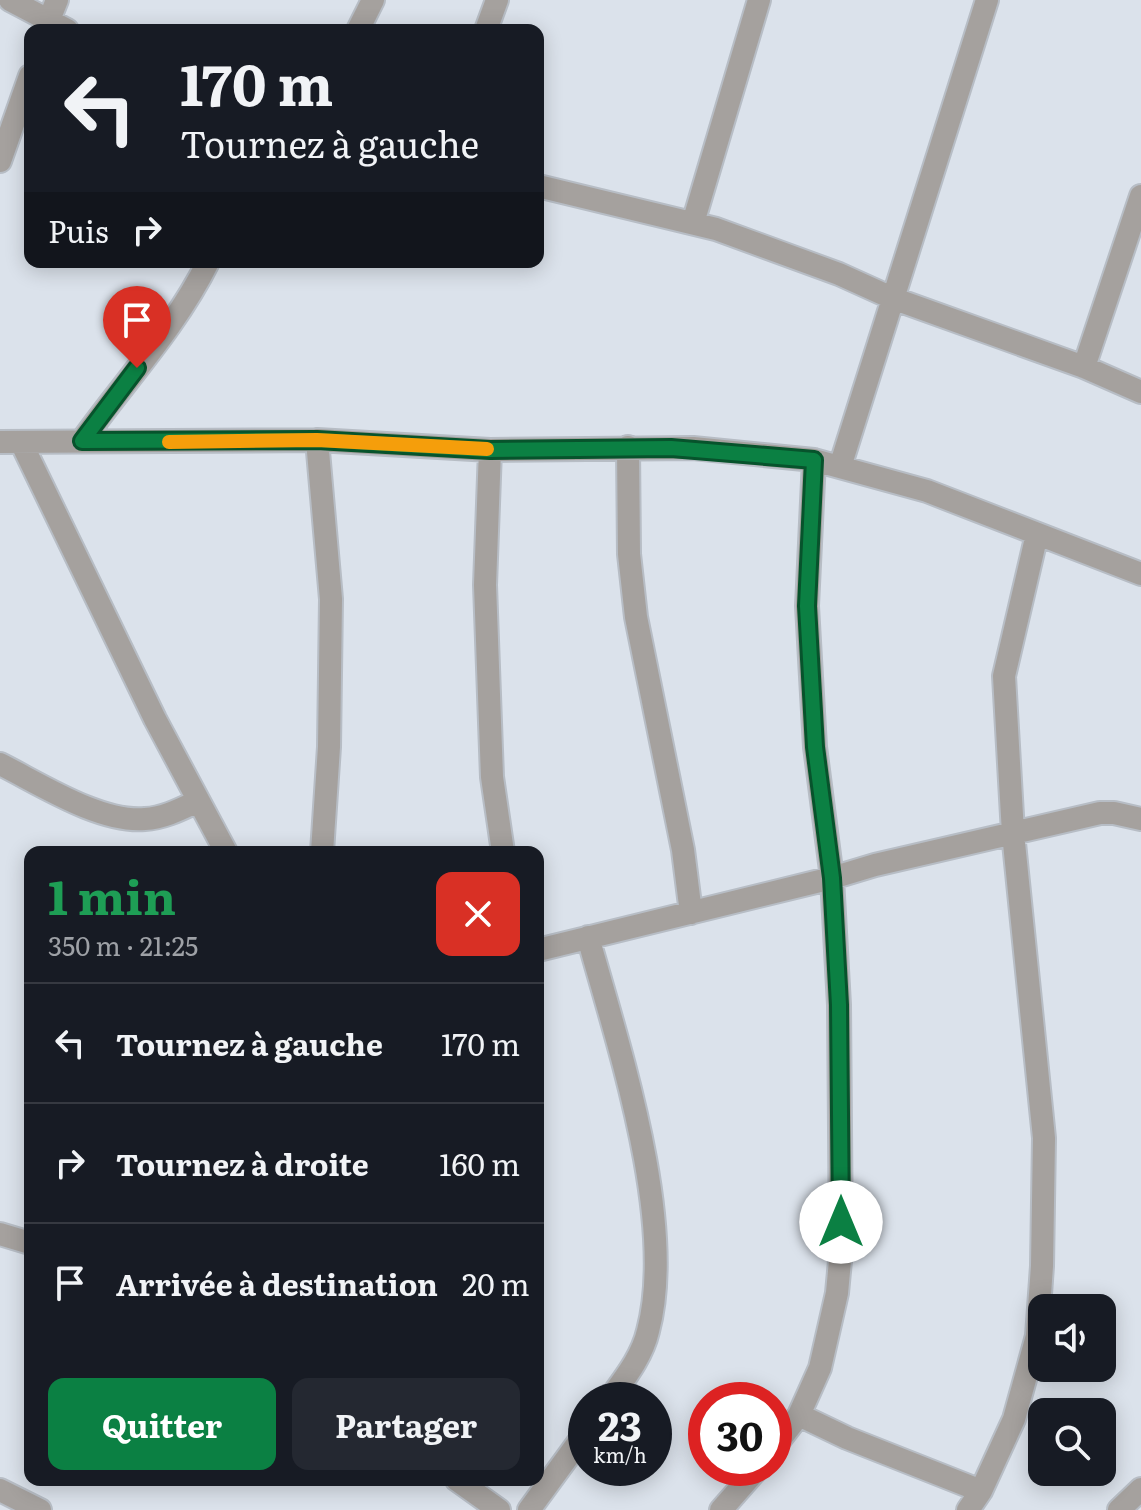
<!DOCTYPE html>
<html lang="fr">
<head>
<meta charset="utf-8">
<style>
	body { margin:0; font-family:Literata,serif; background:#242831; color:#f1f3f6; height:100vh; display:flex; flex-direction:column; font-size:30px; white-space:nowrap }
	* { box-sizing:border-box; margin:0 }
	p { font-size:26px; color:#9ea1a6 }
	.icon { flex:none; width:44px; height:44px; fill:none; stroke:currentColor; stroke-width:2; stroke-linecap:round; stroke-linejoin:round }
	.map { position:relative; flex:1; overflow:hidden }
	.side { position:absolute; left:24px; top:846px; width:520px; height:640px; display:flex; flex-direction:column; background:#171b24; border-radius:16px; box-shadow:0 4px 20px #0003 }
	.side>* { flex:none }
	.banner { position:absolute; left:24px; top:24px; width:520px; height:244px; border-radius:16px; box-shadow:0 4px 20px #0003; background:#171b24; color:#f1f3f6; overflow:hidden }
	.tools { position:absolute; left:1028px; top:1294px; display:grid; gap:16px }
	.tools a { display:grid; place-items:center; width:88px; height:88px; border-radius:16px; background:#171b24; box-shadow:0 4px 20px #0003; font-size:40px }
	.speed { position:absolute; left:568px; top:1382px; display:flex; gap:16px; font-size:40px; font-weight:700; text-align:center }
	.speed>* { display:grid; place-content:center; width:104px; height:104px; border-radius:50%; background:#171b24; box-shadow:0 4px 20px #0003; line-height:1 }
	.speed small { font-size:20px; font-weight:400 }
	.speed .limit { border:12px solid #d22; background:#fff; color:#111 }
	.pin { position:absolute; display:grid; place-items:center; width:68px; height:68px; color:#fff; margin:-82px -34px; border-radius:50% 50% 50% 0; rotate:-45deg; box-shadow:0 0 8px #0007 }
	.pin .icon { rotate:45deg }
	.me { position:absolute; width:88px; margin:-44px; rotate:0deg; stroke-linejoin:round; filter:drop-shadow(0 0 6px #0008) }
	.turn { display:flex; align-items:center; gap:28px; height:168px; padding:0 24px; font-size:36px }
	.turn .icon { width:104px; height:104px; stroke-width:2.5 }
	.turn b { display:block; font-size:56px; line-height:68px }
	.then { display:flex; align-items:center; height:76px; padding:0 24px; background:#0003; gap:16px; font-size:30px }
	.round { display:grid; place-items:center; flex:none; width:84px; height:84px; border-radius:16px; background:#242831 }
	.headline { display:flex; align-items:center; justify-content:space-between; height:136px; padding:0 24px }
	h1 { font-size:48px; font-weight:700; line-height:60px; color:#1e9e55 }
	.cta { display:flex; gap:16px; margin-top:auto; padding:16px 24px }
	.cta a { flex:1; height:92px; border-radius:16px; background:#0b8043; color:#fff; font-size:32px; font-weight:700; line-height:92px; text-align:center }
	.cta a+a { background:#242831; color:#f1f3f6 }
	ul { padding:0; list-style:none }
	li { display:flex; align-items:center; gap:24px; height:120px; padding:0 24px; border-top:2px solid #363941 }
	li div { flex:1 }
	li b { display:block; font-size:30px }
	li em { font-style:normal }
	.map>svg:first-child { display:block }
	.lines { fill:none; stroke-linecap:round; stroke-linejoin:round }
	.minor-casing { stroke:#b7bdc5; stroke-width:26 }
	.minor { stroke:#a5a19e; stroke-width:22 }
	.route-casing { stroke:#07532c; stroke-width:20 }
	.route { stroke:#0b8043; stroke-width:14 }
	.slow { stroke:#f59e0b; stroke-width:14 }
</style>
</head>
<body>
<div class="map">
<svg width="1141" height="1510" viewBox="0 0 1141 1510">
	<rect width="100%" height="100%" fill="#dbe2eb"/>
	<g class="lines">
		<g class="minor-casing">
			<path id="minor" d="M10 0 67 30
				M45 30 57 0
				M358 30 373 0
				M486 30 497 0
				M0 161 30 76
				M538 186 716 229 839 274 892 298 1084 367 1141 392
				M693 223 759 0
				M1084 367 1141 196
				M317 440 331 599 329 747 322 852
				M82 441C124 382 176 327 208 262
				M0 442 317 440 490 450 693 448 814 460 927 491 1141 574
				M21 442 155 719 226 852
				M628 447 629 554 636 617 683 850 691 913
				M490 450 485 585 492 777 503 852
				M840 467 987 0
				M0 764C40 784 100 823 145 819 164 818 181 809 198 801
				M588 937C618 1045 677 1222 648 1331 642 1357 624 1379 609 1400
				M538 950 832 878 875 865 1100 813H1114L1141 819
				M0 1234 30 1243
				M799 1415 847 1438 981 1491
				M774 1447 799 1415 820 1368 837 1293 841 1250 839 1005 832 878 815 747 807 606 814 460
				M457 1480 499 1510
				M0 1490 40 1510
				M529 1510 586 1432
				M721 1510 758 1468
				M968 1510 981 1491 1014 1419 1037 1336 1042 1266 1044 1138 1013 833 1004 676 1037 534
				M1119 1510 1141 1489"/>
		</g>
		<use href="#minor" class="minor"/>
	</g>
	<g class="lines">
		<g class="route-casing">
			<path id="route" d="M137 368 82 441 317 440 490 450 671 448 814 460 807 606 815 747 832 878 839 1005 841 1222"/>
		</g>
		<use href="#route" class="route"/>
		<path class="slow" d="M169 442 317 440 487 449"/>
	</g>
</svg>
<div class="tools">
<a><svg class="icon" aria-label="sound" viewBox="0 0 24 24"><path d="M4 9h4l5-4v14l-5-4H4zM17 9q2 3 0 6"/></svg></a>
<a><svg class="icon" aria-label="search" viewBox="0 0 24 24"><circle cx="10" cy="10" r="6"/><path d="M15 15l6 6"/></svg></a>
</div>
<div class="speed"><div>23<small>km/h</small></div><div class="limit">30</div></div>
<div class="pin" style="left:137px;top:368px;background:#d93025"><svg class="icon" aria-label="arrive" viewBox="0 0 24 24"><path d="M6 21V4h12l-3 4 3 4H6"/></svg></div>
<svg class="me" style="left:841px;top:1222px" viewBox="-20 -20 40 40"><circle r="19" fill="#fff"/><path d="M0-13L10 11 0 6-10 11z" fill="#0b8043"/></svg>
<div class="banner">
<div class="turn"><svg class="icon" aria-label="left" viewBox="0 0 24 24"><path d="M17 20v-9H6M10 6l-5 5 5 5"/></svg><div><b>170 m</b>Tournez à gauche</div></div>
<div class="then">Puis<svg class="icon" aria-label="right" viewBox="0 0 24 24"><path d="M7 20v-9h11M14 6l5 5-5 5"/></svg></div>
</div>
<section class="side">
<div class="headline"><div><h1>1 min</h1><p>350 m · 21:25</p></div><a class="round" style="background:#d93025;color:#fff"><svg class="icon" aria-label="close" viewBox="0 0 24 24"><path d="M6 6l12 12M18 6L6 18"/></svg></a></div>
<ul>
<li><svg class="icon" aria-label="left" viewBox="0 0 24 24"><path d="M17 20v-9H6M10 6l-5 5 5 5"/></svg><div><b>Tournez à gauche</b></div><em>170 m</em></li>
<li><svg class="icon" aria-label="right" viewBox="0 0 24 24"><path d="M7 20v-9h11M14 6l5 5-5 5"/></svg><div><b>Tournez à droite</b></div><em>160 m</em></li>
<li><svg class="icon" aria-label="arrive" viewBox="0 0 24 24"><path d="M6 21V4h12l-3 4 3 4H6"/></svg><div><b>Arrivée à destination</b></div><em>20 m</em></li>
</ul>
<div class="cta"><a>Quitter</a><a>Partager</a></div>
</section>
</div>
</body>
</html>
